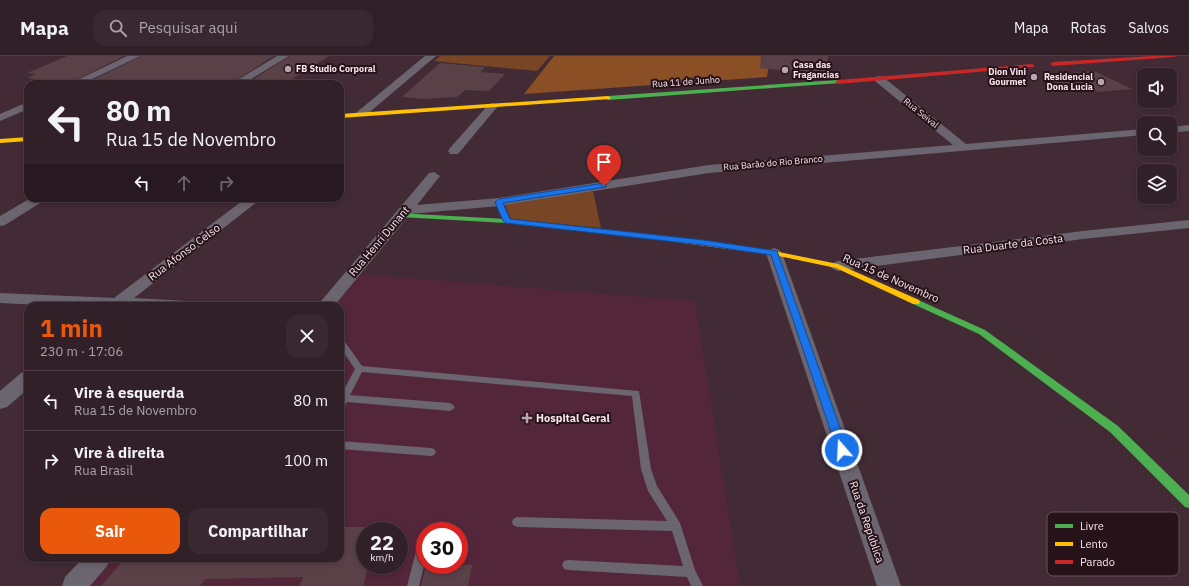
<!DOCTYPE html>
<html lang="pt">
<head>
<meta charset="utf-8">
<style>
	body { margin:0; font-family:"IBM Plex Sans",sans-serif; background:#3a2830; color:#f1f3f6; height:100vh; display:flex; flex-direction:column; font-size:15px; white-space:nowrap }
	* { box-sizing:border-box; margin:0 }
	p { font-size:13px; color:#a8a3a8 }
	.icon { flex:none; width:22px; height:22px; fill:none; stroke:currentColor; stroke-width:2; stroke-linecap:round; stroke-linejoin:round }
	.map { position:relative; flex:1; overflow:hidden }
	.panel { position:absolute; left:24px; top:246px; width:320px; height:260px; display:flex; flex-direction:column; background:#322028; border-radius:12px; box-shadow:0 2px 6px #0003,0 0 0 1px #4d3e45 }
	.panel>* { flex:none }
	.hud { position:absolute; left:24px; top:24px; width:320px; height:122px; border-radius:12px; box-shadow:0 2px 6px #0003,0 0 0 1px #4d3e45; background:#322028; color:#f1f3f6; overflow:hidden }
	.fabs { position:absolute; left:1137px; top:12px; display:grid; gap:8px }
	.fabs a { display:grid; place-items:center; width:40px; height:40px; border-radius:8px; background:#322028; box-shadow:0 2px 6px #0003,0 0 0 1px #4d3e45; font-size:20px }
	.speed { position:absolute; left:356px; top:466px; display:flex; gap:8px; font-size:20px; font-weight:700; text-align:center }
	.speed>* { display:grid; place-content:center; width:52px; height:52px; border-radius:50%; background:#322028; box-shadow:0 2px 6px #0003,0 0 0 1px #4d3e45; line-height:1 }
	.speed small { font-size:10px; font-weight:400 }
	.speed .limit { border:6px solid #d22; background:#fff; color:#111 }
	.pin { position:absolute; display:grid; place-items:center; width:34px; height:34px; color:#fff; margin:-41px -17px; border-radius:50% 50% 50% 0; rotate:-45deg; box-shadow:0 0 4px #0007 }
	.pin .icon { rotate:45deg }
	.me { position:absolute; width:44px; margin:-22px; rotate:341deg; stroke-linejoin:round; filter:drop-shadow(0 0 3px #0008) }
	.turn { display:flex; align-items:center; gap:14px; height:84px; padding:0 16px; font-size:18px }
	.turn .icon { width:52px; height:52px; stroke-width:2.5 }
	.turn b { display:block; font-size:28px; line-height:34px }
	.lanes { display:flex; align-items:center; height:38px; padding:0 16px; background:#0003; justify-content:center; gap:20px; direction:ltr }
	.lanes .off { opacity:.35 }
	.round { display:grid; place-items:center; flex:none; width:42px; height:42px; border-radius:12px; background:#3a2830 }
	.head { display:flex; align-items:center; justify-content:space-between; height:68px; padding:0 16px }
	h1 { font-size:24px; font-weight:800; line-height:30px; color:#ea580c }
	.primary-button { display:flex; gap:8px; margin-top:auto; padding:8px 16px }
	.primary-button a { flex:1; height:46px; border-radius:12px; background:#ea580c; color:#fff; font-size:16px; font-weight:800; line-height:46px; text-align:center }
	.primary-button a+a { background:#3a2830; color:#f1f3f6 }
	ul { padding:0; list-style:none }
	li { display:flex; align-items:center; gap:12px; height:60px; padding:0 16px; border-top:1px solid #4d3e45 }
	li div { flex:1 }
	li b { display:block; font-size:15px }
	li em { font-style:normal }
	header { display:flex; align-items:center; gap:24px; box-sizing:border-box; height:56px; padding:0 20px; background:#322028; border-bottom:1px solid #4d3e45 }
	header strong { font-size:19px }
	nav { display:flex; gap:22px; margin-inline-start:auto; font-size:14px }
	.search { width:280px; height:36px; background:#3a2830; display:flex; align-items:center; gap:10px; box-sizing:border-box; padding:0 14px; border-radius:12px; color:#a8a3a8; font-size:15px }
	.map>svg:first-child { display:block }
	.built { fill:#54263a; fill-rule:evenodd }
	.green { fill:#784624 }
	.forest { fill:#8b4f25 }
	.building { fill:#5a4148 }
	.lines { fill:none; stroke-linecap:round; stroke-linejoin:round }
	.lane { fill:#6b6570; fill-rule:evenodd }
	.street { fill:#6b6570; fill-rule:evenodd }
	.fast { fill:#4caf50; fill-rule:evenodd }
	.slow { fill:#ffc107; fill-rule:evenodd }
	.jam { fill:#c62828; fill-rule:evenodd }
	.route { fill:#1a73e8; stroke:#114b97 }
	.poi-dot { fill:#bba4ad; stroke:#26131a; stroke-width:1.5 }
	.labels { text-anchor:middle; stroke-width:4; stroke-linejoin:round; paint-order:stroke }
	.far-poi-label { font-size:9px; font-weight:bold; fill:#fce5ed; stroke:#26131a; text-anchor:start }
	.far-street-label { font-size:9px; fill:#fce5ed; stroke:#26131a }
	.street-label { font-size:11px; fill:#fce5ed; stroke:#26131a }
	.poi-label { font-size:11px; font-weight:bold; fill:#fce5ed; stroke:#26131a; text-anchor:start }
	.key { fill:#26131a; stroke:#665259; stroke-width:1 }
	.key-label { font-size:11px; fill:#fce5ed }
</style>
</head>
<body>
<header>
<strong>Mapa</strong>
<div class="search"><svg class="icon" aria-label="search" viewBox="0 0 24 24"><circle cx="10" cy="10" r="6"/><path d="M15 15l6 6"/></svg>Pesquisar aqui</div>
<nav><a>Mapa</a><a>Rotas</a><a>Salvos</a></nav>
</header>
<div class="map">
<svg width="1189" height="530" viewBox="0 0 1189 530">
	<rect width="100%" height="100%" fill="#422b35"/>
	<path class="built" d="M360 218 695 245 740 530H83L108 502H340V250H331ZM365 475H399V509H365ZM425 475H459V509H425Z"/>
	<path class="green" d="M440 0H550L537 15 434 5Z
		M593 135 601 172 511 163 505 149Z"/>
	<path class="forest" d="M554 0H770L767 21 524 38Z"/>
	<path class="building" d="M67 0H124L68 28H30L40 24 27 22 36 18 27 17Z
		M141 0H274L230 28H85Z
		M290 0H329L284 28H246Z
		M761 0H828L827 19 760 12Z
		M440 7 485 11 481 16 505 18 489 35 465 34 457 41 425 43 402 41Z
		M1094 15 1132 33 1097 36 1091 33 1071 35 1042 19Z
		M340 471H365V509H369L363 530H300L303 521 205 523 200 530H101L125 502H340Z
		M426 509H472L468 530H421Z"/>
	<g class="lines">
		<path class="lane" d="M340 282 343 283 362 310 639 335 651 413 657 430 680 467 695 514 703 530H691L687 521 568 514 564 513 562 509 564 505 568 504 683 510 672 475 517 471 513 469 512 466 513 463 517 461 667 465 648 435 641 413 632 340 362 316 350 339 450 347 453 349 455 351 453 353 450 355 347 346 343 352 340 354V341L355 313 340 291Z
			M340 385 431 392 434 393 436 396 434 399 431 400 340 393Z
			M425 479V506L419 530H407L419 484 421 480Z"/>
		<path class="street" d="M127 0H140L82 28H69Z
			M277 0H289L243 28H231Z
			M425 0H436L365 60H357L356 58 357 56Z
			M879 20 883 21 966 88 1144 73V79L709 117 499 150 410 158 334 250H317L429 117 434 116 440 120 417 149 499 142 709 109 953 89 875 25 874 23 875 21Z
			M28 46V53L0 65V58Z
			M493 47 498 50 458 98H450L448 95 450 92 489 48Z
			M1189 69V75L1170 77V71Z
			M31 142H48L5 169 0 170V160Z
			M246 142H262L134 242 187 245 193 246 195 250H63L0 247V237L114 242Z
			M1189 164V172L1083 183 838 215 833 213 830 210 833 207 838 205 1083 175Z
			M774 192 779 194 782 197 901 530H877L766 197 769 194Z
			M28 315V333L7 351 0 353V335L21 317Z
			M83 502H111L107 510 90 530H62L65 521Z"/>
		<path class="fast" d="M838 24 841 26 840 27 608 44 605 42 608 40Z
			M397 157 506 163 668 181 672 183 668 185 506 167 400 161 396 159Z
			M916 243 985 274 1118 370 1189 439V452L1185 451 1110 376 979 278 913 248 912 246 913 244Z"/>
		<path class="slow" d="M608 40 610 41V43L340 62V58Z
			M28 81V85L0 87V83Z
			M665 181 774 195 838 208 919 244 920 246 919 248H913L836 212 774 199 668 185H665L664 183Z"/>
		<path class="jam" d="M1152 0H1176L1174 1 1053 10 1050 8 1053 6Z
			M1032 8 1034 9V11L838 28 835 26 838 24Z"/>
	</g>
	<path class="route" d="M604 127 606 128V131L503 147 510 163 703 184 777 195 848 394 846 397H838L837 394 771 199 703 189 506 167 503 165 495 146 499 143Z"/>
	<g class="poi-dot">
		<circle cx="288" cy="13" r="4"/>
		<circle cx="785" cy="14" r="4"/>
		<circle cx="1034" cy="21" r="4"/>
		<circle cx="1101" cy="26" r="4"/>
		<path d="M525 356h4v4h4v4h-4v4h-4v-4h-4v-4h4z"/>
	</g>
	<g class="labels">
		<g class="far-poi-label">
			<text x="793" y="12">Casa das<tspan x="793" dy="10">Fragancias</tspan></text>
			<text x="296" y="16">FB Studio Corporal</text>
			<text x="1026" y="19" text-anchor="end">Dion Vini<tspan x="1026" dy="10">Gourmet</tspan></text>
			<text x="1093" y="24" text-anchor="end">Residencial<tspan x="1093" dy="10">Dona Lucia</tspan></text>
		</g>
		<g class="far-street-label">
			<text transform="translate(686 26) rotate(-4)" y="3">Rua 11 de Junho</text>
			<text transform="translate(921 57) rotate(39)" y="3">Rua Seival</text>
			<text transform="translate(773 107) rotate(-5)" y="3">Rua Barão do Rio Branco</text>
		</g>
		<g class="street-label">
			<text transform="translate(379 185) rotate(-50)" y="4">Rua Henri Dunant</text>
			<text transform="translate(1013 188) rotate(-7)" y="4">Rua Duarte da Costa</text>
			<text transform="translate(184 196) rotate(-37)" y="4">Rua Afonso Celso</text>
			<text transform="translate(891 222) rotate(24)" y="4">Rua 15 de Novembro</text>
			<text transform="translate(867 466) rotate(71)" y="4">Rua da República</text>
		</g>
		<g class="poi-label">
			<text x="536" y="366">Hospital Geral</text>
		</g>
	</g>
	<rect x="1047" y="456" width="132" height="64" rx="6" class="key"/>
	<rect x="1055" y="468" width="18" height="4" fill="#4caf50"/>
	<rect x="1055" y="486" width="18" height="4" fill="#ffc107"/>
	<rect x="1055" y="504" width="18" height="4" fill="#c62828"/>
	<g class="key-label">
		<text x="1080" y="474">Livre</text>
		<text x="1080" y="492">Lento</text>
		<text x="1080" y="510">Parado</text>
	</g>
</svg>
<div class="fabs">
<a><svg class="icon" aria-label="sound" viewBox="0 0 24 24"><path d="M4 9h4l5-4v14l-5-4H4zM17 9q2 3 0 6"/></svg></a>
<a><svg class="icon" aria-label="search" viewBox="0 0 24 24"><circle cx="10" cy="10" r="6"/><path d="M15 15l6 6"/></svg></a>
<a><svg class="icon" aria-label="layers" viewBox="0 0 24 24"><path d="M12 4l9 5-9 5-9-5zM3 14l9 5 9-5"/></svg></a>
</div>
<div class="speed"><div>22<small>km/h</small></div><div class="limit">30</div></div>
<div class="pin" style="left:604px;top:130px;background:#d93025"><svg class="icon" aria-label="arrive" viewBox="0 0 24 24"><path d="M6 21V4h12l-3 4 3 4H6"/></svg></div>
<svg class="me" style="left:842px;top:394px" viewBox="-20 -20 40 40"><circle r="17" fill="#1a73e8" stroke="#fff" stroke-width="3"/><path d="M0-11L8 9 0 5-8 9z" fill="#fff"/></svg>
<div class="hud">
<div class="turn"><svg class="icon" aria-label="left" viewBox="0 0 24 24"><path d="M17 20v-9H6M10 6l-5 5 5 5"/></svg><div><b>80 m</b>Rua 15 de Novembro</div></div>
<div class="lanes"><svg class="icon" aria-label="left" viewBox="0 0 24 24"><path d="M17 20v-9H6M10 6l-5 5 5 5"/></svg><svg class="icon off" aria-label="ahead" viewBox="0 0 24 24"><path d="M12 20V5M6 11l6-6 6 6"/></svg><svg class="icon off" aria-label="right" viewBox="0 0 24 24"><path d="M7 20v-9h11M14 6l5 5-5 5"/></svg></div>
</div>
<section class="panel">
<div class="head"><div><h1>1 min</h1><p>230 m · 17:06</p></div><a class="round"><svg class="icon" aria-label="close" viewBox="0 0 24 24"><path d="M6 6l12 12M18 6L6 18"/></svg></a></div>
<ul>
<li><svg class="icon" aria-label="left" viewBox="0 0 24 24"><path d="M17 20v-9H6M10 6l-5 5 5 5"/></svg><div><b>Vire à esquerda</b><p>Rua 15 de Novembro</p></div><em>80 m</em></li>
<li><svg class="icon" aria-label="right" viewBox="0 0 24 24"><path d="M7 20v-9h11M14 6l5 5-5 5"/></svg><div><b>Vire à direita</b><p>Rua Brasil</p></div><em>100 m</em></li>
</ul>
<div class="primary-button"><a>Sair</a><a>Compartilhar</a></div>
</section>
</div>
</body>
</html>
